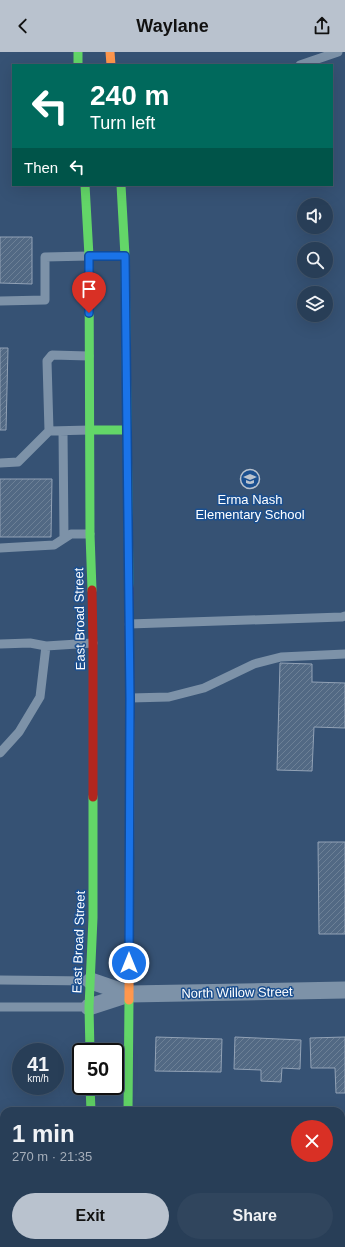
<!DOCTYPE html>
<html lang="en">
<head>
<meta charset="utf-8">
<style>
	body { margin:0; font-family:Helvetica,sans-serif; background:#30455d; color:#f1f3f6; height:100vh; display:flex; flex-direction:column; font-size:15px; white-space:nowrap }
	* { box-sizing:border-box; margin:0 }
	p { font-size:13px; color:#a5aeba }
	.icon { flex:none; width:22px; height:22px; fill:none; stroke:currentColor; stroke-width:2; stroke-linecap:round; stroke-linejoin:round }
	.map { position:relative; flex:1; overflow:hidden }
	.side { position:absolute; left:0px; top:1055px; width:345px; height:140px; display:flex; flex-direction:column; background:#283e57; border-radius:12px 12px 0 0; box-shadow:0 4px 16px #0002,0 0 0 1px #44576d }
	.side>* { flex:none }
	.banner { position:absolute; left:12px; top:12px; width:321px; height:122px; border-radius:0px; box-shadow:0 4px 16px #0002,0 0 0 1px #44576d; background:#00695c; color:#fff; overflow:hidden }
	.controls { position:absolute; left:297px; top:146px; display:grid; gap:8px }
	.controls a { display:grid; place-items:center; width:36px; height:36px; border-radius:50%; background:#283e57; box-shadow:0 4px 16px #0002,0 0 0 1px #44576d; font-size:20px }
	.speed { position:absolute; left:12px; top:991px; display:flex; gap:8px; font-size:20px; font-weight:700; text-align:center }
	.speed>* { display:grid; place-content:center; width:52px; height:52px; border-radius:50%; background:#283e57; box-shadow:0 4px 16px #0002,0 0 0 1px #44576d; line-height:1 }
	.speed small { font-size:10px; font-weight:400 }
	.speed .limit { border:2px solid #111; border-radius:6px; background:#fff; color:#111 }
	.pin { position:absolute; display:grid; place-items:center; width:34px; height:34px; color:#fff; margin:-41px -17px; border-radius:50% 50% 50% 0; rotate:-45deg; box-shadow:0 0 4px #0007 }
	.pin .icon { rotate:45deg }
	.me { position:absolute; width:44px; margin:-22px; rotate:0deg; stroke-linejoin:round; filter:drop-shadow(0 0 3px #0008) }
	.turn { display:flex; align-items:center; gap:14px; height:84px; padding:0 12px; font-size:18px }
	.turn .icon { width:52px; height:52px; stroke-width:2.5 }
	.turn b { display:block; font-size:28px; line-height:34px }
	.then { display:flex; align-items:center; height:38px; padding:0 12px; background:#0003; gap:8px; font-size:15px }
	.round { display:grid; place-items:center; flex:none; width:42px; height:42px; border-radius:21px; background:#30455d }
	.summary { display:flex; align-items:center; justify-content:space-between; height:68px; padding:0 12px }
	h1 { font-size:24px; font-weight:700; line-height:30px }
	.cta { display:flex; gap:8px; margin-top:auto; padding:8px 12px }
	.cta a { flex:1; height:46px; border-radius:24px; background:#b9c2ce; color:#111; font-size:16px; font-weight:700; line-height:46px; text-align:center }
	.cta a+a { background:#30455d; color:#f1f3f6 }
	header { display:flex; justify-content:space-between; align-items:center; height:52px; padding:0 12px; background:#b9c2ce; color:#111; font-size:18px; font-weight:700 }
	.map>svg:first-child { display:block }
	.building { fill:url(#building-hatch); stroke:#92a2b6 }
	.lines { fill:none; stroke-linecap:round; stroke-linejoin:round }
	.lane { stroke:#7d92a8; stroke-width:9 }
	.street { stroke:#7d92a8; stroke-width:17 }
	.fast { stroke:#63d668; stroke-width:9 }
	.slow { stroke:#ff974d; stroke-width:9 }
	.jam { stroke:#b3261e; stroke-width:9 }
	.route-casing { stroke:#114b97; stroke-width:10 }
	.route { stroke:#1a73e8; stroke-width:7 }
	.labels { text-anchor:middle; stroke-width:3; stroke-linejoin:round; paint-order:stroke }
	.poi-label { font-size:13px; fill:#fff; stroke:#1b4f8f }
	.street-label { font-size:13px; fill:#fff; stroke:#1b4f8f }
</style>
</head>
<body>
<header><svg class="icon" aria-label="back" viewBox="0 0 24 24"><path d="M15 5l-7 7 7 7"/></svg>Waylane<svg class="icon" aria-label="share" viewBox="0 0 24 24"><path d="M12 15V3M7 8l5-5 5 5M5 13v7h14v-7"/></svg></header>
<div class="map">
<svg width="345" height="1195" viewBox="0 0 345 1195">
	<defs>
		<pattern id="building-hatch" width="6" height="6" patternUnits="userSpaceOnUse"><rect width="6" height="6" fill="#526984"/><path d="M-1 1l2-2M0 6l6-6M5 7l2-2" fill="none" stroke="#6c8096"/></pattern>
	</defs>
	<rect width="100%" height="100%" fill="#365274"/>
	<path class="building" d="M0 185H32V232L0 231Z
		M0 296H8L6 378H0Z
		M0 427H52L51 485H0Z
		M280 611 312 612V630L345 631V676L314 675 312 719 277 718Z
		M318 790H345V882H319Z
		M156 985 222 987 221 1020 155 1019Z
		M235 985 301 988 300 1017 282 1016 281 1030 261 1029V1018L234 1017Z
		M345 985V1041H336L335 1016H311L310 986Z
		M341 1110H343V1116H345V1157H343V1147H341Z"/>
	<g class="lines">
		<path class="lane" d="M300 13 338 0
			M0 249 45 248V205L89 204
			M49 379 47 309 52 303 89 304
			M63 379 64 486
			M0 411 18 410 49 379 90 378
			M0 496 54 493 71 482H90
			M129 572 342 565 345 564
			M0 592 30 591 46 594
			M130 646 169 645 204 636 254 612 281 605 345 602
			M0 701 19 680 40 645 46 594 93 591
			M0 928 91 929
			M0 955H89"/>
		<path class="street" d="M91 929 129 942
			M89 955 129 942 345 938"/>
		<path class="fast" d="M78 0V13
			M85 133 89 204 90 482 92 538
			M121 133 125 204 129 534
			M89 204H125
			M90 378H127
			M90 1000 89 955 93 866V745
			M90 1034 91 1059
			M128 1059 129 948
			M127 1191V1195"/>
		<path class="slow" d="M110 0 111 13
			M129 948 130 668"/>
		<path class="jam" d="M129 534 130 668
			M92 538 93 591V745
			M92 1191V1195"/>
	</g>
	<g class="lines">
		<g class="route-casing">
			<path id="route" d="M89 261V204H125L130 646 129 911"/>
		</g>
		<use href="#route" class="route"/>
	</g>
	<defs>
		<g id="school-ring" transform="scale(1)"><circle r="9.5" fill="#1b4f8f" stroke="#b9c2ce" stroke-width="1.5"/><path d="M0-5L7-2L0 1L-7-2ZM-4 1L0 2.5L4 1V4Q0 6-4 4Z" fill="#b9c2ce"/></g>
	</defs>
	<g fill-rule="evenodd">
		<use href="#school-ring" x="250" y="427"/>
	</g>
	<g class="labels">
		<g class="poi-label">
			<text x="250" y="452">Erma Nash<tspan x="250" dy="15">Elementary School</tspan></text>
		</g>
		<g class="street-label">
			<text transform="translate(79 567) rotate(-91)" y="5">East Broad Street</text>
			<text transform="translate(78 890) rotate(-88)" y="5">East Broad Street</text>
			<text transform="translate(237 940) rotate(-1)" y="5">North Willow Street</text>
		</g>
	</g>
</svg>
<div class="controls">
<a><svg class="icon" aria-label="sound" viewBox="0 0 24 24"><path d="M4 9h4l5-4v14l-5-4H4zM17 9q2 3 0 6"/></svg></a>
<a><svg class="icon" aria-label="search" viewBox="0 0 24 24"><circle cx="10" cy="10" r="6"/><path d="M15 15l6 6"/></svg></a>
<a><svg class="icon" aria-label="layers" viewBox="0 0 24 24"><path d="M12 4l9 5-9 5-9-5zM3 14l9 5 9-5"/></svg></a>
</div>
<div class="speed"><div>41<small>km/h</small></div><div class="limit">50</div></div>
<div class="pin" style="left:89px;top:261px;background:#d93025"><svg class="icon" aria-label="arrive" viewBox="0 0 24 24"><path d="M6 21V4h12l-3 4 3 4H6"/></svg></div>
<svg class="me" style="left:129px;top:911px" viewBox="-20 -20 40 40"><circle r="17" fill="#1a73e8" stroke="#fff" stroke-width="3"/><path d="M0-11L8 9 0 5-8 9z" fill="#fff"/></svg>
<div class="banner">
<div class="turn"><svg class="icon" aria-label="left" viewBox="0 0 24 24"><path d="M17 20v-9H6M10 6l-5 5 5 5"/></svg><div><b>240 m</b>Turn left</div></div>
<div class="then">Then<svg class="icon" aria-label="left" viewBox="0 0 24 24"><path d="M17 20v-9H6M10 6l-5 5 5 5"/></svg></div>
</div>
<section class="side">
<div class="summary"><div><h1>1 min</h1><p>270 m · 21:35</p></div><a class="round" style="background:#d93025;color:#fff"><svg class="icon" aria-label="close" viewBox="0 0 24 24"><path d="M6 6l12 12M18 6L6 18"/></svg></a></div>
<div class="cta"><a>Exit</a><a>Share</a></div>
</section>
</div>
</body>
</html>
